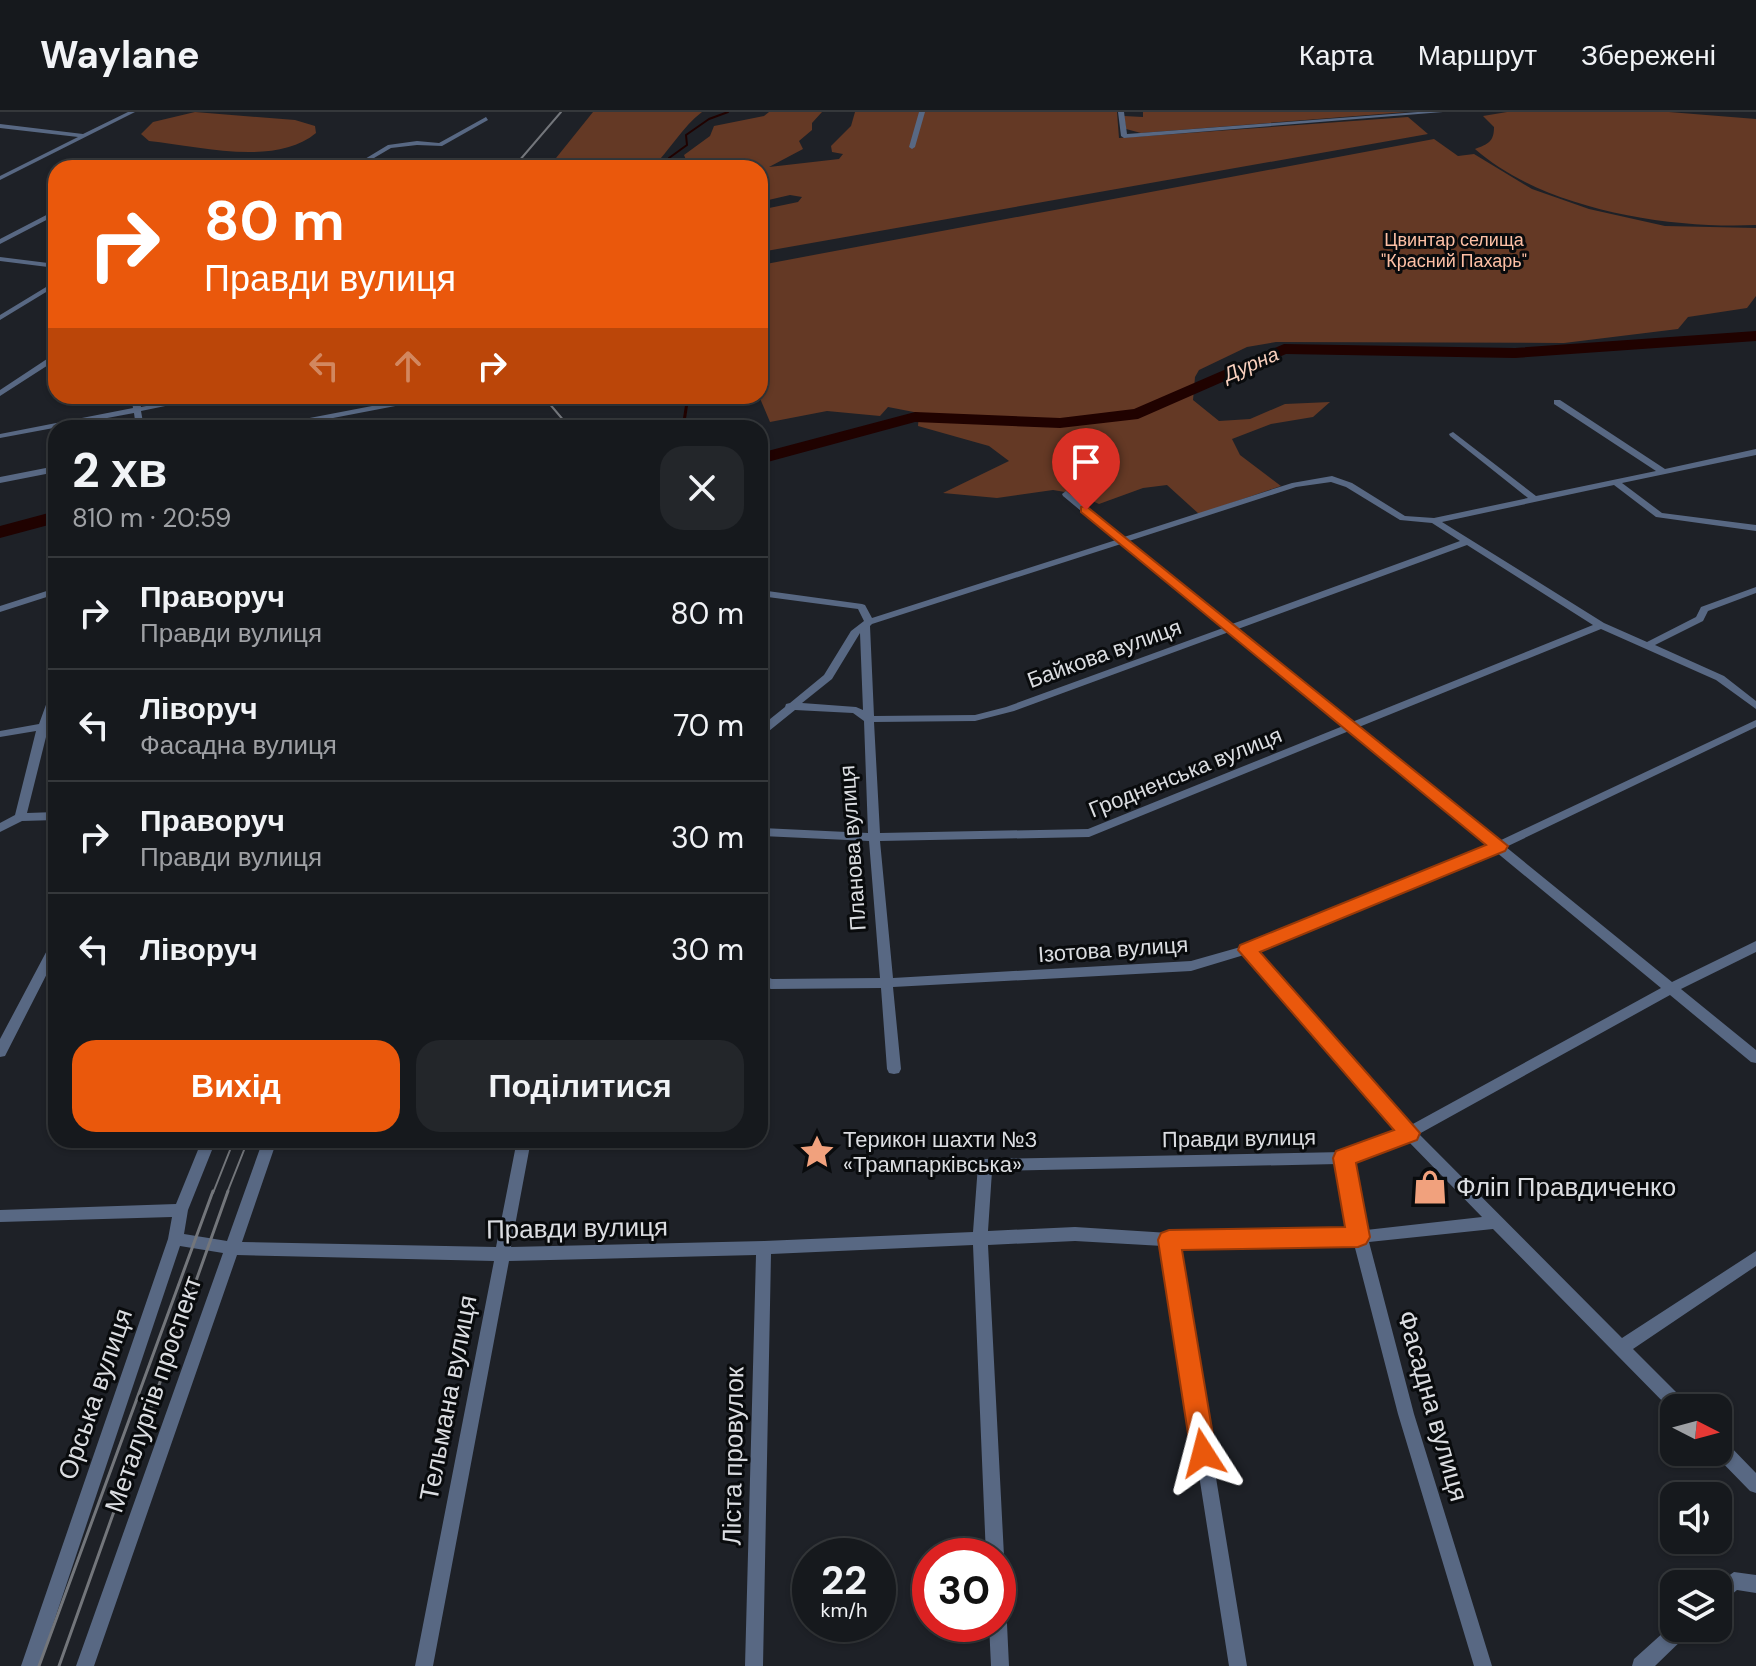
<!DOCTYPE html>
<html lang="uk">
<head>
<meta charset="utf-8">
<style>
	body { margin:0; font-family:"DM Sans",sans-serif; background:#23262a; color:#f1f3f6; height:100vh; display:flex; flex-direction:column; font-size:30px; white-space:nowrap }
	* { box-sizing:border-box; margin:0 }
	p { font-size:26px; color:#9ea0a4 }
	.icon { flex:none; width:44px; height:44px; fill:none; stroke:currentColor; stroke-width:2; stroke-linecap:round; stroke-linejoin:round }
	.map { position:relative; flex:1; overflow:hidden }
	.panel { position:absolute; left:48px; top:308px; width:720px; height:728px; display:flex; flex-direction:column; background:#16191d; border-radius:24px; box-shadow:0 2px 6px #0004,0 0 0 2px #35383b }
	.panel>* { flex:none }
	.banner { position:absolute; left:48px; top:48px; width:720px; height:244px; border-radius:24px; box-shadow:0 2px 6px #0004,0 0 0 2px #35383b; background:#ea580c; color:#fff; overflow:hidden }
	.needle { width:52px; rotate:96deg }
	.tools { position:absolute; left:1660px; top:1282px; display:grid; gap:16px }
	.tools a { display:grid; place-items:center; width:72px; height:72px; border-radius:16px; background:#16191d; box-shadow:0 2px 6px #0004,0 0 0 2px #35383b; font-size:40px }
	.speed { position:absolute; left:792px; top:1426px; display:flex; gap:16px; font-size:40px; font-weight:700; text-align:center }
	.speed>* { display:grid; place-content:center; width:104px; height:104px; border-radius:50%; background:#16191d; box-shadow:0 2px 6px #0004,0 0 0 2px #35383b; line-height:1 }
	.speed small { font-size:20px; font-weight:400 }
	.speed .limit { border:12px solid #d22; background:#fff; color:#111 }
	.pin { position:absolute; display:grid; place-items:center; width:68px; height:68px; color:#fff; margin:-82px -34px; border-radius:50% 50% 50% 0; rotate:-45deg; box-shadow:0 0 8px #0007 }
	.pin .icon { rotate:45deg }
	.me { position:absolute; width:88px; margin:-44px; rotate:351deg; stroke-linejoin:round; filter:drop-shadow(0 0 6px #0008) }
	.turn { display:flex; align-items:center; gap:28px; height:168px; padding:0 24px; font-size:36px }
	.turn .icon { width:104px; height:104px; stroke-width:2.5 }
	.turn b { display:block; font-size:56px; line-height:68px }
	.lanes { display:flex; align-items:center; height:76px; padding:0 24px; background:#0003; justify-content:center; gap:40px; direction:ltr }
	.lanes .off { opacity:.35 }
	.round { display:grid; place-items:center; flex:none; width:84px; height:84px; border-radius:24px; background:#23262a }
	.headline { display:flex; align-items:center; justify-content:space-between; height:136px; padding:0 24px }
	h1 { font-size:48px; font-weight:700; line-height:60px }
	.primary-button { display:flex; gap:16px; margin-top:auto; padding:16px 24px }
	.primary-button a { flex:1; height:92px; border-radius:24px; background:#ea580c; color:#fff; font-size:32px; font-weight:700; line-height:92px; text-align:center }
	.primary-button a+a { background:#23262a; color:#f1f3f6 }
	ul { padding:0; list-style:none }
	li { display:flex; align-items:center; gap:24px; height:112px; padding:0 24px; border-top:2px solid #35383b }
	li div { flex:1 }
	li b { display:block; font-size:30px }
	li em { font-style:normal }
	header { display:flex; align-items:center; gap:48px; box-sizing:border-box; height:112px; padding:0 40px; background:#16191d; border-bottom:2px solid #35383b }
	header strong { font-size:38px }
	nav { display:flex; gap:44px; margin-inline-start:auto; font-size:28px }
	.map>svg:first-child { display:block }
	.green { fill:#643925 }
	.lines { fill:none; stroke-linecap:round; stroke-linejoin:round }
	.stream-far1 { stroke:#200200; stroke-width:2 }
	.stream { stroke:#200200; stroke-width:3 }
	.river { fill:#200200; fill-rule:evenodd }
	.minor { fill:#586883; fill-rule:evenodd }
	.tram-far1 { stroke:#73767b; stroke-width:2 }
	.tram { stroke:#73767b; stroke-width:3 }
	.route { fill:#ea580c; stroke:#983908; stroke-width:2 }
	.labels { text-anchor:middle; stroke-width:6; stroke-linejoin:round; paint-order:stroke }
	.far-park-label { font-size:18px; fill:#fec0a5; stroke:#090b0d }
	.far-water-label { font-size:20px; font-style:italic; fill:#f9d0be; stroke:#090b0d }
	.street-label { font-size:22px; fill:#dbdde1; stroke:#090b0d }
	.poi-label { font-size:22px; fill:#dbdde1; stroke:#090b0d; text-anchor:start }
	.near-poi-label { font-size:26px; fill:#dbdde1; stroke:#090b0d; text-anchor:start }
	.near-street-label { font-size:26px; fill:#dbdde1; stroke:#090b0d }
</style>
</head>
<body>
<header>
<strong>Waylane</strong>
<nav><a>Карта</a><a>Маршрут</a><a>Збережені</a></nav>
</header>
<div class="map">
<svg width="1756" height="1554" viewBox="0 0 1756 1554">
	<rect width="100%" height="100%" fill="#1e2127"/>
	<path class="green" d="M195 0 295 8 315 14 316 21C276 55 198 34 149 29L141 22 153 10Z
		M593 0H702C683 14 669 39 652 56H548Z
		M769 0H822L812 11V18L799 29 803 37 769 55 839 47 843 42 832 40 831 34 851 14 855 0H1117L1119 26 1408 5 1428 22 760 140V98L798 90 802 85 790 83 760 90V56H680L686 48 684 43 710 24 714 14 764 4Z
		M1143 0H1407L1141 21 1126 17 1124 4 1143 5Z
		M1507 0H1669L1756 7V113C1668 117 1543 97 1475 37 1488 32 1494 30 1494 15L1483 4Z
		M1434 27 1458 44 1474 42 1532 77 1589 97 1665 114 1756 116V184L1747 196 1688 205 1678 217 1564 231 1276 230 1247 235 1199 258 1195 265 1193 288 1219 309 1250 307 1285 292 1330 290 1313 305 1271 312 1232 327 1240 343 1281 374 1199 402 1167 373 1143 376 1099 392 1077 382 1053 378 997 386 943 381 1009 349 989 334 918 314 919 301 888 295 880 304 827 299 770 310 759 284 760 153Z"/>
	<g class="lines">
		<path class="stream-far1" d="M666 56 672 54 667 52 671 50 669 46 687 33 686 23 709 7 728 0"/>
		<path class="stream" d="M683 316 688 284"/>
		<path class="river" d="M1756 219V229L1515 246 1286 242 1138 307 1060 316 915 310 760 352V341L915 300 1060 306 1134 297 1284 232 1515 236Z
			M56 399V411L0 426V414Z"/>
		<path class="minor" d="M128 0H135L0 68V64L78 25 0 16V12L83 22Z
			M919 0H925L915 35 912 37 909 35Z
			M1118 0H1124L1127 22 1418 0H1443L1124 26 1121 24Z
			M486 5 488 8 442 34 417 33 391 36 357 56H350L388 33 417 29 439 31Z
			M142 50 144 53 139 56H132Z
			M56 98V103L0 132V127Z
			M0 145 56 152V156L0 149Z
			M56 169V174L0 208V203Z
			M53 243H56V248L0 284V278Z
			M131 284H139L141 295 197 284H214L141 299 144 316H136L134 301 0 326V322L133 296Z
			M424 284H441L437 286 281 316H264L268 314Z
			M1554 288H1560L1665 357 1756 337V343L1622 371 1662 401 1756 413V419L1656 405 1614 373 1442 410 1604 511 1647 530 1696 505 1701 495 1756 475V481L1708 499 1703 509 1655 533 1724 564 1756 589V597L1716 568 1601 517 1359 615 1499 729 1756 608V615L1506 735 1672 870 1756 829V840L1681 877 1756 938V951L1751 950 1670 883 1419 1022 1622 1226 1756 1139V1154L1633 1237 1686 1290 1688 1296H1674V1301L1493 1117 1369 1130 1414 1302 1492 1554H1474L1398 1302 1354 1132 1178 1135 1247 1554H1229L1163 1134 1075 1129 988 1133 1004 1444 1001 1450 998 1452V1444H986L973 1133 771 1142 763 1554H745L756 1143 509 1149 433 1554H415L494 1149 237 1143 94 1554H76L223 1141 180 1134 39 1554H21L168 1127 172 1105 0 1110V1098L176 1092 202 1028H216L188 1098 184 1122 227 1129 263 1028H277L242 1130 496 1135 517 1028H531L511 1135 764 1129 973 1120 978 1053 980 1049 985 1047 1344 1040 1399 1019 1244 843 1191 859 893 875 901 957 899 961 894 962 889 961 887 957 881 876 771 877 760 873V862L772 867 880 866 869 729 760 724V716L868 721 864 609 853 601 795 598 764 623 760 624V615L785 595 786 592 790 591 824 563 851 519 864 509 858 497 760 484V478L862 492 865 493 872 506 1116 428 1063 384 1062 382 1066 379 1124 425 1292 371 1332 364 1352 371 1405 404 1434 406 1528 386 1450 324 1449 322 1453 320 1536 384 1656 359 1554 292ZM1331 370 1346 375 1400 408 1432 411 1460 429 1232 512 1129 429 1296 375ZM1121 432 1223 516 1006 595 975 603 874 604 870 514 872 512ZM1467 433 1593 513 1352 610 1238 517ZM1229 520 1343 614 1088 717 880 721 874 610 975 609 1014 599ZM860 521 863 598 856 595 802 591 832 567ZM1349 619 1488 734 1244 834 1191 849 893 866 880 729 1089 725ZM1496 740 1661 876 1411 1013 1256 840ZM1407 1028 1482 1105 1366 1118 1352 1049ZM1338 1052 1351 1118 1169 1121 1075 1115 988 1119 992 1059Z
			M494 310 498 312C494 317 488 316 482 316Z
			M56 354V360L0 371V365Z
			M56 476V482L0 500V494Z
			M56 576V593L50 610 56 609V615L48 617 27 701 56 700V708L22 709 0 720V711L15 703 36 619 0 625V619L39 612 51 579Z
			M56 827V844L5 944 0 945V927L52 829Z
			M1718 1326 1724 1328 1756 1361V1381L1750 1379 1712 1340H1718Z
			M1734 1460 1756 1463V1481L1737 1478 1724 1489 1718 1492 1717 1472Z
			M998 1503 1004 1506 1007 1512 1009 1554H991L989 1512H998Z
			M1674 1511V1516H1691L1688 1522 1655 1554H1632L1634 1547Z"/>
		<path class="tram-far1" d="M513 56 561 0
			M543 284 570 316
			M213 1081 234 1028
			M227 1081 248 1028"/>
		<path class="tram" d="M39 1554 213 1079
			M59 1554 228 1079"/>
	</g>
	<path class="route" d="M1086 394 1508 734 1505 739 1260 840 1420 1021 1417 1028 1356 1051 1370 1125 1366 1132 1358 1135 1182 1138 1216 1341 1212 1350 1203 1354 1194 1350 1191 1341 1158 1128 1161 1121 1169 1118 1345 1115 1333 1046 1336 1039 1394 1018 1238 838 1240 833 1486 733 1081 400V395Z"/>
	<defs>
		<g id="sight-bare" transform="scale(2.76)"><path d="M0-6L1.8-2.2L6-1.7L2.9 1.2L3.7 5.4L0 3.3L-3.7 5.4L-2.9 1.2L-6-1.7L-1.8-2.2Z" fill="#f1a17d" stroke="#090b0d" stroke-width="2.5" paint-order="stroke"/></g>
		<g id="shop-bare" transform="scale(2.76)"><path d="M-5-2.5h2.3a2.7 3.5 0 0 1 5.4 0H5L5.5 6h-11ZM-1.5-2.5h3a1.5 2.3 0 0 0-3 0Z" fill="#f1a17d" stroke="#090b0d" stroke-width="2.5" paint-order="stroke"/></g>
	</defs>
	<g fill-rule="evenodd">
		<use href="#sight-bare" x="817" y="1040"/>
		<use href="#shop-bare" x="1430" y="1075"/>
	</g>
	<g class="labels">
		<g class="far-park-label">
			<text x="1454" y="134">Цвинтар селища<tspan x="1454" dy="21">"Красний Пахарь"</tspan></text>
		</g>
		<g class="far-water-label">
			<text transform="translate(1251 252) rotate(-23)" y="7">Дурна</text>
		</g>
		<g class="street-label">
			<text transform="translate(1104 541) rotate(-20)" y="8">Байкова вулиця</text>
			<text transform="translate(1185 660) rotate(-22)" y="8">Гродненська вулиця</text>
			<text transform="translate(852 736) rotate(-94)" y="8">Планова вулиця</text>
			<text transform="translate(1113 837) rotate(-4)" y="8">Ізотова вулиця</text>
			<text transform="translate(1239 1026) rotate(-1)" y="8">Правди вулиця</text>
		</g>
		<g class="poi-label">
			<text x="843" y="1035">Терикон шахти №3<tspan x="843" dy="25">«Трампарківська»</tspan></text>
		</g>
		<g class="near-poi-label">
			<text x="1456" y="1084">Фліп Правдиченко</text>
		</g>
		<g class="near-street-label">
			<text transform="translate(577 1116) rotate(-1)" y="9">Правди вулиця</text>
			<text transform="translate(95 1282) rotate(-71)" y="9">Орська вулиця</text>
			<text transform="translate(153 1282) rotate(-71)" y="9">Металургів проспект</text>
			<text transform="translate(448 1286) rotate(-79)" y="9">Тельмана вулиця</text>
			<text transform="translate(1433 1294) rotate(74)" y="9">Фасадна вулиця</text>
			<text transform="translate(733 1344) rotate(-89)" y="9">Ліста провулок</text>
		</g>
	</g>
</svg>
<div class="tools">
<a><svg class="needle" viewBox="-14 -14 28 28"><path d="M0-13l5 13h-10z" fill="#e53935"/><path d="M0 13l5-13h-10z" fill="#9ea0a4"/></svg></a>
<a><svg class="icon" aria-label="sound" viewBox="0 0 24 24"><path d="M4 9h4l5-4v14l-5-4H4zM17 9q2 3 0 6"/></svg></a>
<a><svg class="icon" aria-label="layers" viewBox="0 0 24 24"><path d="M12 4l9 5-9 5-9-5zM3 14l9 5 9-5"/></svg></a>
</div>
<div class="speed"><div>22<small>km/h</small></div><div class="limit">30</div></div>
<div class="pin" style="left:1086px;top:398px;background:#d93025"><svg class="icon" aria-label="arrive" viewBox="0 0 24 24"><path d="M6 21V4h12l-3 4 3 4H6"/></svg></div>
<svg class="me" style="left:1203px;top:1341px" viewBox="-20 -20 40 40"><path d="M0-17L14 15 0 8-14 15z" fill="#ea580c" stroke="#fff" stroke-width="4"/></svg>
<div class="banner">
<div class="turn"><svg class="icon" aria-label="right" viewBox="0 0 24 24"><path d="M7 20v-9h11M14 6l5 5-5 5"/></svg><div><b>80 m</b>Правди вулиця</div></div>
<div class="lanes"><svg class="icon off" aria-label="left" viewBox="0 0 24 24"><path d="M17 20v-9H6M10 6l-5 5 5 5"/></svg><svg class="icon off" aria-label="ahead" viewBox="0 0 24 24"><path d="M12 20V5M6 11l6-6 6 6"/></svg><svg class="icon" aria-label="right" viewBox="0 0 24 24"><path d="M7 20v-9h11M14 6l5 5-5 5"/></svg></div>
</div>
<section class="panel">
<div class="headline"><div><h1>2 хв</h1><p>810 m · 20:59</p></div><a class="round"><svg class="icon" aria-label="close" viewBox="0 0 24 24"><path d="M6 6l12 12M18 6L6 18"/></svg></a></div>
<ul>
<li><svg class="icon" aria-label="right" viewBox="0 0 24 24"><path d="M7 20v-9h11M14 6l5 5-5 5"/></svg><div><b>Праворуч</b><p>Правди вулиця</p></div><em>80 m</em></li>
<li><svg class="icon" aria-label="left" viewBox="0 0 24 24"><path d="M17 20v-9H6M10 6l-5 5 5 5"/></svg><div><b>Ліворуч</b><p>Фасадна вулиця</p></div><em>70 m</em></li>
<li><svg class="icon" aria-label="right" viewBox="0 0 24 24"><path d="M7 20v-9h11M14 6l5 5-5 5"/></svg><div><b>Праворуч</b><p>Правди вулиця</p></div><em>30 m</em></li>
<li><svg class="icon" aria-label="left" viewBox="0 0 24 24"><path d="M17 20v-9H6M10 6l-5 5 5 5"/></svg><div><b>Ліворуч</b></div><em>30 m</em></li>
</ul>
<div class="primary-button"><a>Вихід</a><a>Поділитися</a></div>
</section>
</div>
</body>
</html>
